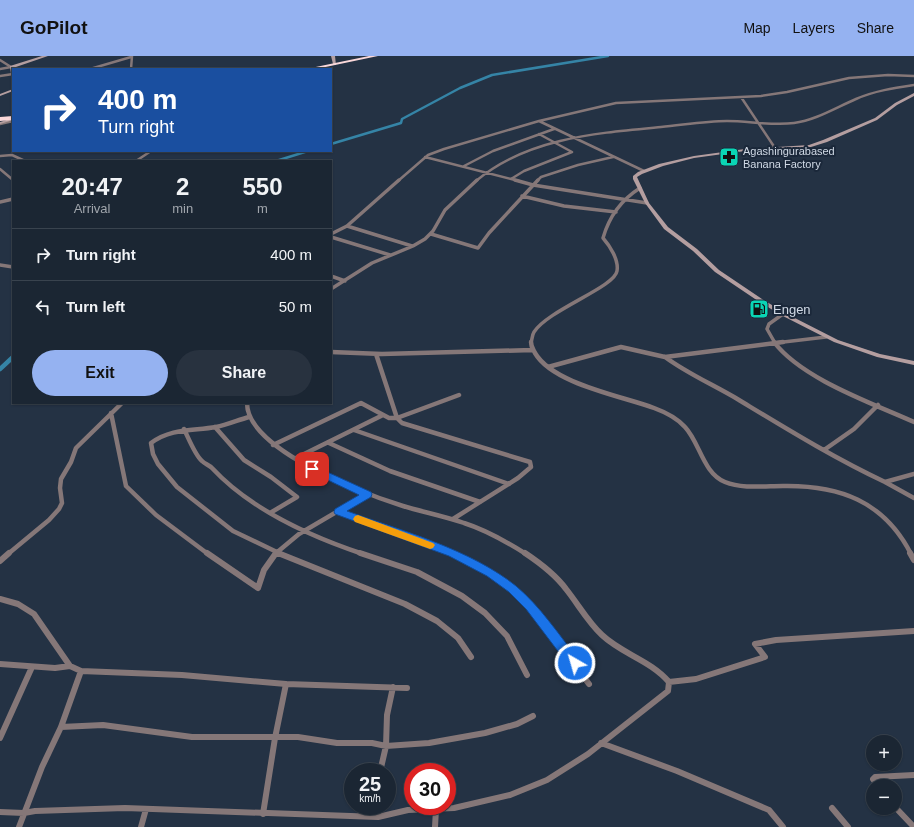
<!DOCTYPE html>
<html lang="en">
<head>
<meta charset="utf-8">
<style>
	body { margin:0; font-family:Arial,sans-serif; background:#28323f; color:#f1f3f6; height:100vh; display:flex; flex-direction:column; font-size:15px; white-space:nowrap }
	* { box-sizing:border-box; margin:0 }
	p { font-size:13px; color:#a0a5ac }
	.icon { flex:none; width:22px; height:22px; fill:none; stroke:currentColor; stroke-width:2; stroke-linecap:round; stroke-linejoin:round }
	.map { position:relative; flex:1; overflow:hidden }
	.side { position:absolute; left:12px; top:104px; width:320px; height:244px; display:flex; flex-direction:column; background:#1b2633; border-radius:0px; box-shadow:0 1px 3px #0004,0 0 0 1px #39434e }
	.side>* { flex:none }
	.top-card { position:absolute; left:12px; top:12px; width:320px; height:84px; border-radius:0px; box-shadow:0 1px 3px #0004,0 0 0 1px #39434e; background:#1a4fa0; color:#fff; overflow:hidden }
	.controls { position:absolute; left:866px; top:679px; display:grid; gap:8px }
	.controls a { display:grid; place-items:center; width:36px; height:36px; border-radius:50%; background:#1b2633; box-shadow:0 1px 3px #0004,0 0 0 1px #39434e; font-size:20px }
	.speed { position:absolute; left:344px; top:707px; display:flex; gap:8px; font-size:20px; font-weight:700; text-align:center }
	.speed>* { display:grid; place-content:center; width:52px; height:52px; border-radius:50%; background:#1b2633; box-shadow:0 1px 3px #0004,0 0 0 1px #39434e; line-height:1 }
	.speed small { font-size:10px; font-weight:400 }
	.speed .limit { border:6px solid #d22; background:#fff; color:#111 }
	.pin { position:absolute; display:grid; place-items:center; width:34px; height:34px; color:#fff; margin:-17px; border-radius:8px; box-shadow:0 2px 6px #0006 }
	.me { position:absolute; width:44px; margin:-22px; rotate:322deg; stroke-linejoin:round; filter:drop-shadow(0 0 3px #0008) }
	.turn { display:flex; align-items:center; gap:14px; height:84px; padding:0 20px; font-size:18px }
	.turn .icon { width:52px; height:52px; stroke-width:2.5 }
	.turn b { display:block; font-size:28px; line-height:34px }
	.eta { display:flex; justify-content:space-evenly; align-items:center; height:68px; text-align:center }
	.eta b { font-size:24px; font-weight:700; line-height:28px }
	.button { display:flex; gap:8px; margin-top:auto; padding:8px 20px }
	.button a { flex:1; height:46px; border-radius:24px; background:#95b2f1; color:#111; font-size:16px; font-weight:700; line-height:46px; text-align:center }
	.button a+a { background:#28323f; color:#f1f3f6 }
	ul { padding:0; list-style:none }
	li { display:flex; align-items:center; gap:12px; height:52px; padding:0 20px; border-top:1px solid #39434e }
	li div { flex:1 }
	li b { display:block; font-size:15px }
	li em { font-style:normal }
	header { display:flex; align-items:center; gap:24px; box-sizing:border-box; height:56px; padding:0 20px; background:#95b2f1; color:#111 }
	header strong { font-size:19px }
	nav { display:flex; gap:22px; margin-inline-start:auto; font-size:14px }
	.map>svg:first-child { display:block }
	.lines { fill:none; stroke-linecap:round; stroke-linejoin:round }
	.canal-far1 { stroke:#3584a6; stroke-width:2.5 }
	.canal { stroke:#3584a6; stroke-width:4.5 }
	.street-far3 { stroke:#857778; stroke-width:2.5 }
	.street-far2 { stroke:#857778; stroke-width:3.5 }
	.street-far1 { stroke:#857778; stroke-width:4.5 }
	.street { stroke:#857778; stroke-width:6 }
	.secondary { fill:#b49ea0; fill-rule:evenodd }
	.highway { fill:#fad8da; fill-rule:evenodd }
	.route { fill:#1a73e8; stroke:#114b97 }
	.slow { fill:#f59e0b }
	.labels { text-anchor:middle; stroke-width:4; stroke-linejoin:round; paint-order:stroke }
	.far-poi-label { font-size:11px; fill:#d0d9e5; stroke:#1b283a; text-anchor:start }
	.poi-label { font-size:13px; fill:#d0d9e5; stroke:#1b283a; text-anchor:start }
</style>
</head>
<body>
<header>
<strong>GoPilot</strong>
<nav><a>Map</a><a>Layers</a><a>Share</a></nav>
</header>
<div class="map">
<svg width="914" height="771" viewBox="0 0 914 771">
	<rect width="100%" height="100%" fill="#243244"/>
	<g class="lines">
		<path class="canal-far1" d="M331 88 401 67 402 63 460 32 492 19 608 0
			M276 105 308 95"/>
		<path class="canal" d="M0 313 13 301"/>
		<path class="street-far3" d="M0 4 11 11
			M0 13 11 11
			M90 13 131 1
			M131 13 132 0
			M0 20 13 18
			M741 41 775 92
			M539 65 644 115
			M0 68 13 65
			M0 100 12 99 25 105
			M425 101 519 125
			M136 105 151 95
			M464 110 493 95 554 73
			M0 113 13 124
			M511 123 524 115 572 96 539 78
			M398 125 428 99 444 93 539 65 616 47 761 40 787 36 849 22 888 19 914 20
			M476 125C527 82 597 77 661 71 683 69 705 65 727 65 749 65 772 70 794 67 816 64 835 52 856 43 874 35 894 32 914 29
			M537 125 541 121 578 109 613 101"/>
		<path class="street-far2" d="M515 124 533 129 647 147
			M522 140 564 150 616 156
			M0 146 13 143
			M347 170 412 190
			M331 178 347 170 399 124
			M431 178 478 192 489 177 538 124
			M331 181 390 199
			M0 209 13 211
			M331 220 345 225
			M331 233 372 207 413 190 425 183 433 175 445 154 477 124
			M531 287C532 284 532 279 534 276 548 254 615 231 617 215 619 204 610 190 603 182 609 161 621 144 640 132
			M775 287 767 273 769 268 783 258
			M775 287 826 281"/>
		<path class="street-far1" d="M531 286C531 291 533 293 535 297 553 328 622 340 654 352 665 356 677 362 685 371 700 387 703 417 725 426 742 433 765 430 783 430 839 429 884 445 911 498
			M774 286C802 323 872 347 914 366
			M331 296 382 298 532 294
			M376 298 397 362 402 367 530 406 531 411 518 422 453 463
			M665 301C688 318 714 329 739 344 787 373 834 402 885 426L914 418
			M548 311 621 291 665 301 783 286
			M247 347C247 394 365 438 403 450 423 456 444 460 464 467 486 474 507 486 526 498
			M111 357 126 430 156 459 208 498
			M249 361C238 364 227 369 216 371 193 375 171 372 151 387L153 398 158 408 177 431 233 475 281 498
			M215 371 244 404 271 421 297 441 270 457
			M184 373C188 381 195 399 202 405 205 408 209 409 212 412 251 454 309 480 363 498
			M354 374 509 428
			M329 387 390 415 480 446
			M273 389 361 347 389 362H397L459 339
			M824 394 854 373 878 349
			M296 402 383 359
			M885 426 914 442
			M339 456 454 498
			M8 498 49 464 59 453 62 447 60 432 61 423 71 406 76 392 122 347
			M275 498 299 478 367 438"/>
		<path class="street" d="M207 497 258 532 264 514 276 497
			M278 497 405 548 437 565 458 582 471 601
			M360 497 417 516 462 540 485 557 507 580 527 619
			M452 497 491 517 513 533 530 550 589 628
			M910 497 914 504
			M0 505 9 497
			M0 543 18 548 34 558 70 610
			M0 608 55 612 70 610 81 615 182 619 286 628 407 632
			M669 626 696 623 765 601 755 588 776 584 914 575
			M61 671 103 669 192 681H298L337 687H372L386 690 429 687 485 677 517 668 533 660
			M0 682 32 611
			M601 687 677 715 769 754 783 771
			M380 716 386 690 387 659 393 631
			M878 730 873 723 875 721 914 719
			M895 751 914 771
			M832 752 848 771
			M0 756 24 757 35 755 125 752 378 761 408 754 454 752 510 739 547 724 588 698 668 635 669 626C650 604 622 598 602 579 588 566 578 548 566 533 555 518 540 507 525 497
			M263 758 275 682 286 628
			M378 761 379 750
			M19 771 42 711 61 671 81 615
			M141 771 146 753
			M435 771 436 753"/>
		<path class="secondary" d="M42 0H48L13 12V19L11 18 10 10Z
			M331 0H335L336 9 333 8Z
			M13 33V35L0 40V38Z
			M914 37V40L897 49 877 64 827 86 811 91 745 95 694 102 663 110 642 118 637 121 649 147 668 171 697 193 719 214 762 243 785 257 838 284 880 298 914 305V309L877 301 834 286 781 259 758 245 715 216 693 195 664 173 645 147 633 123V120L638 116 659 108 694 100 745 93 809 89 823 84 875 62 895 47Z
			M13 62V64L0 68V66Z"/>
		<path class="highway" d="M369 0H378L316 13H306Z
			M13 60V64L0 65V61Z"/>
	</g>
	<path class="route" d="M312 409 371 436 372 438 371 441 347 455C402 475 470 493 516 530 540 550 559 579 579 604L580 607 579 611 575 612 570 611 526 553 509 536 487 520 449 500 335 458 334 456 335 453 359 439 309 415 307 413Z"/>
	<path class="slow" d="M358 459 433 487 435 489 433 492 430 493 355 466 353 463 355 460Z"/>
	<defs>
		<g id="pharmacy-square" transform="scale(1)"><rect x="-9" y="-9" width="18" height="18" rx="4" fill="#0ad5b5" stroke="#1b283a"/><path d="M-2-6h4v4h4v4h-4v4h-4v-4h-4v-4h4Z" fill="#111"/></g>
		<g id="fuel-square" transform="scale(1)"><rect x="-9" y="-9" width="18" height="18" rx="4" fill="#0ad5b5" stroke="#1b283a"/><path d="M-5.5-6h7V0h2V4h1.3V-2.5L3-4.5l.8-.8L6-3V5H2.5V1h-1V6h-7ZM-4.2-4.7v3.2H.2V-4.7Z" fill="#111"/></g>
	</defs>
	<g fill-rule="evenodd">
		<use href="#pharmacy-square" x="729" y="101"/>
		<use href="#fuel-square" x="759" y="253"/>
	</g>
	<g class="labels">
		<g class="far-poi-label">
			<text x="743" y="99">Agashingurabased<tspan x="743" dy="13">Banana Factory</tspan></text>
		</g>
		<g class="poi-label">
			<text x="773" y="258">Engen</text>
		</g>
	</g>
</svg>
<div class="controls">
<a>+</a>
<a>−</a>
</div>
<div class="speed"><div>25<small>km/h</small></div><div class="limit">30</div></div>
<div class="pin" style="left:312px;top:413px;background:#d93025"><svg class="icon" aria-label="arrive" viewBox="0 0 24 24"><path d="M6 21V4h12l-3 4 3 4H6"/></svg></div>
<svg class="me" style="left:575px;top:607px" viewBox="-20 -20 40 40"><circle r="17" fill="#1a73e8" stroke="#fff" stroke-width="3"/><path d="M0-11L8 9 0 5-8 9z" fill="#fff"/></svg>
<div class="top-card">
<div class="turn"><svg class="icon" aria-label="right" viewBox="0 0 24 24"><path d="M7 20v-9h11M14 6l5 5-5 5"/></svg><div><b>400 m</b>Turn right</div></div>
</div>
<section class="side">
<div class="eta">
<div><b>20:47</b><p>Arrival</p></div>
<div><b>2</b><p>min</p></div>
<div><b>550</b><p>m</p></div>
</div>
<ul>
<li><svg class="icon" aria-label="right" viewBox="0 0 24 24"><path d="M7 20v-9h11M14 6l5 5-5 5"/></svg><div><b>Turn right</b></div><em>400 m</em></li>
<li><svg class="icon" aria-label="left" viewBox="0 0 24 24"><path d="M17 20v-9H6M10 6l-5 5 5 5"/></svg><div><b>Turn left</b></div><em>50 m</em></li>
</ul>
<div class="button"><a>Exit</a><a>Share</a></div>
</section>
</div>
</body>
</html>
